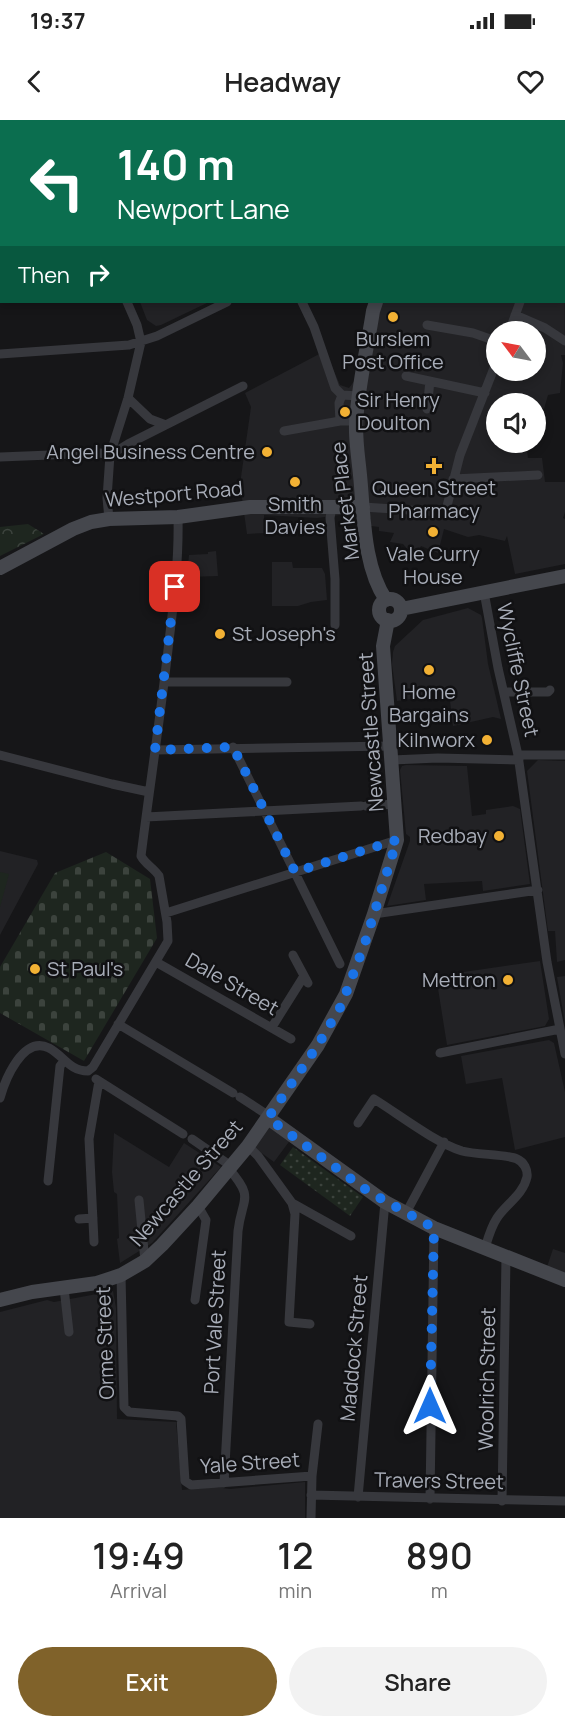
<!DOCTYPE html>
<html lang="en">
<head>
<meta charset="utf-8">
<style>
	body { margin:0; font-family:Manrope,sans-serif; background:#f2f2f2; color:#222; height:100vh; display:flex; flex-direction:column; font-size:22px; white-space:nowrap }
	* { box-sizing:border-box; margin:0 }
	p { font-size:20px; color:#767676 }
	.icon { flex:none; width:33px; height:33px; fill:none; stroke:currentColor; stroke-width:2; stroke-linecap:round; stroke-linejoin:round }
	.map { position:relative; height:1398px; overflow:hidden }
	.drawer { display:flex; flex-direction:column; background:#fff; flex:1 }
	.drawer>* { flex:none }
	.banner { position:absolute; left:0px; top:0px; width:566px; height:183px; box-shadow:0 3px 9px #0003; background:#0b6e4f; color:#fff; overflow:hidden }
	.needle { width:39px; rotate:302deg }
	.buttons { position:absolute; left:486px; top:201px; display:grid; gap:12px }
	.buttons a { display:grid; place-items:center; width:60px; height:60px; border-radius:50%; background:#fff; box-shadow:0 3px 9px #0003; font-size:30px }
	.pin { position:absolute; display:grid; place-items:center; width:51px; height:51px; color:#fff; margin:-26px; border-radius:12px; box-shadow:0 3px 9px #0006 }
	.me { position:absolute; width:66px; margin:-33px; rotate:0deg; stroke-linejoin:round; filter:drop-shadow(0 0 4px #0008) }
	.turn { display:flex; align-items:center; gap:21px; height:126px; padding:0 18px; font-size:27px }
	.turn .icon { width:78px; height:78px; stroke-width:2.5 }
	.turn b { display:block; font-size:42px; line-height:51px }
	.then { display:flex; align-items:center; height:57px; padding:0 18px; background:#0003; gap:12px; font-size:22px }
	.eta { display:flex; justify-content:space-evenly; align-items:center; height:102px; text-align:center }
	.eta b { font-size:36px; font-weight:600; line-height:42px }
	.action { display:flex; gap:12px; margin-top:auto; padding:12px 18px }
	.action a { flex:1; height:69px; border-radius:36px; background:#80622a; color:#fff; font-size:24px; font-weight:600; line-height:69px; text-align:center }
	.action a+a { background:#f2f2f2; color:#222 }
	.status { display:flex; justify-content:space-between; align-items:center; height:42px; padding:0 30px; background:#fff; direction:ltr }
	.status svg { height:16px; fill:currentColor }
	header { display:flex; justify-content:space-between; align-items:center; height:78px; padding:0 18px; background:#fff; font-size:27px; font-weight:600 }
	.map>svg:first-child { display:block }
	.built { fill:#222225; fill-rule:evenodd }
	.grass { fill:url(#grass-dots) }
	.cemetery { fill:url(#cemetery-stones) }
	.park { fill:url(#park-crowns) }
	.pitch { fill:#1e261f }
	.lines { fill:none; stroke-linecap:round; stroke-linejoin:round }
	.street { stroke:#37383d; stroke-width:9 }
	.secondary { stroke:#45474d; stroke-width:14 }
	.primary { stroke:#53555c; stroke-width:15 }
	.route { stroke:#1a73e8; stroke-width:10; stroke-dasharray:0 18 }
	.poi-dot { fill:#f2b134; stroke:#111113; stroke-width:2 }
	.labels { text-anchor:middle; stroke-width:5; stroke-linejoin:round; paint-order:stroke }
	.poi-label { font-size:20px; fill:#a8adb8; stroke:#111113 }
	.street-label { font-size:20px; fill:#a8adb8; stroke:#111113 }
</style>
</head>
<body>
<div class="status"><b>19:37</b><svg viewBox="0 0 49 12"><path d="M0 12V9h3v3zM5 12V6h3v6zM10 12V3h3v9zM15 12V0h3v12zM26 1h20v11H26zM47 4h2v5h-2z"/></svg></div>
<header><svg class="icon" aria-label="back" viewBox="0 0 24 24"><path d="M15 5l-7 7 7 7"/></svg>Headway<svg class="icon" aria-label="heart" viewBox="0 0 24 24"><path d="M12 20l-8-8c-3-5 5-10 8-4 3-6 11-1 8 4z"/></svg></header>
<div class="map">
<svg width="565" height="1398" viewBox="0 0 565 1398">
	<defs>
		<pattern id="grass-dots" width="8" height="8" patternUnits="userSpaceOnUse" patternTransform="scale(1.5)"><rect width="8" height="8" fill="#1e261f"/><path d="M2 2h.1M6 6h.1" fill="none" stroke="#3c433d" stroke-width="1.8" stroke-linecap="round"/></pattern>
		<pattern id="cemetery-stones" width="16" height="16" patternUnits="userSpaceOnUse" patternTransform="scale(1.5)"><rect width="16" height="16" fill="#1e261f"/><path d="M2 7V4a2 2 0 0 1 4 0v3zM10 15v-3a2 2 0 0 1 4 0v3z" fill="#3c433d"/></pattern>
		<pattern id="park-crowns" width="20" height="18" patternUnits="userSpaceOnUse" patternTransform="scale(1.5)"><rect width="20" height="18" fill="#1e261f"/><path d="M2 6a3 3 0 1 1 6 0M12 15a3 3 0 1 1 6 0" fill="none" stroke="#3c433d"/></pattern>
	</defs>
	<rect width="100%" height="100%" fill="#161618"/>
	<path class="built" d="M343 0H538L539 2H342Z
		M564 12 565 235H561L563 243 560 273 548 275 544 289 539 287 536 297 539 299V322H536V284H496V322L531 323H526L528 338H542L545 362H565V392L563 398 565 399V444L515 454 507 416 505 421 479 415 468 417 444 409 438 433 421 426 418 432H410L403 424 390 422 394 413 379 411V407L371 406V398L355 393 317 398 264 395 265 413 247 414 240 364 251 287 245 273 325 231 340 265 349 268 358 256 372 182H564ZM496 212H536V250H496Z
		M140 182H209L161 205 156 206 147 200Z
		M216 431 218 456 187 457 189 435 208 434V432Z
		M272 442H292L293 448H322L325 454 327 480 311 482 298 486H272Z
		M468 488 481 495 482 498 488 544 501 599 493 597 453 606 450 581 446 574 397 581 392 544 393 532 395 526 423 500Z
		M538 640 565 641V840L557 842 555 811H548L527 651Z
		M406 645 467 646 472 696 486 694V690L513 686 520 689 530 764 483 771 482 761 424 764 426 780 387 786 410 721V717L406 714 400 650 402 646Z
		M0 731 37 740 38 744 0 815Z
		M540 841 549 899 545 906 447 925 436 856Z
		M565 856V903L557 857Z
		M549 920 554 923 565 972V1017L515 1030 502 958 466 964 461 936Z
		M269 1003 291 1019 274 1042 252 1026Z
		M114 1013 169 1047 184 1023 221 1047 152 1123 120 1143 117 1119 119 1118 117 1074 114 1072 112 1052Z
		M553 1129 565 1133V1154L547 1147Z
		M113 1171 116 1188 117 1299 176 1302 182 1370 215 1367 230 1369 305 1362V1398H0V1192L47 1180 54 1182Z"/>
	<path class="grass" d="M293 1027 363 1077 350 1096 280 1045Z"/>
	<path class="cemetery" d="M106 732 150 759 157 818 84 941 0 893V847L55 753Z"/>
	<path class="park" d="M28 404 44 414 0 436V407Z"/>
	<path class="pitch" d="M0 752 9 754 0 787Z"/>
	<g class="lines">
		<path class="street" d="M213 0 217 2
			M121 2 122 0
			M275 2 276 0
			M344 2V0
			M540 2 541 0
			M0 135H2
			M302 182 314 207 335 268 342 275 359 276
			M515 195 545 208 565 221
			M427 205 473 213 496 221
			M509 212 520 182
			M0 234 129 225 157 216 227 182
			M406 256 485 273
			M128 278 150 299 166 305
			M427 289 430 261
			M340 301 339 283 342 275
			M284 311 340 301H356
			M110 335 128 324 243 266
			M0 337 100 333 110 335
			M453 359 538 355
			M332 387 330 398 335 459V505
			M363 387 440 392 446 390 460 335 496 243
			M109 399 107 378 110 335 128 278 141 222 137 205 127 182
			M484 472 498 548 518 635 547 842 565 934
			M165 562H287
			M504 572H548L550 570
			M233 627 340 844
			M155 630 391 626
			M0 635 112 664 149 672
			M518 635H565
			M392 640 438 638 519 640
			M366 686 395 684
			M146 697 361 686
			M166 793 397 720
			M374 794 538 770
			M293 835 308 863
			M156 842 291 919
			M118 904 233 973
			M272 907 304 856
			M440 933 560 909
			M88 951 93 947 168 821 167 802 159 756C154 748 145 744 141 736 150 664 161 593 169 521 174 480 179 439 178 397
			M96 959 183 1014
			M240 977 269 996
			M0 978C5 960 23 915 49 928 64 936 69 951 88 951
			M358 1003 374 979C400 995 434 1022 462 1031 477 1035 507 1034 517 1039 524 1042 528 1050 527 1057 523 1075 506 1084 497 1098 491 1107 488 1118 485 1128
			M192 1019 231 1046
			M248 1026 258 1036 292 1083 351 1116
			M48 1061 60 946 64 941
			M139 1080 145 1141
			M292 1083 295 1094 289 1202 310 1204
			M406 1093 444 1022
			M79 1099 93 1098
			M94 1122 89 1019 99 961
			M121 1155 124 1287 129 1292 178 1296 181 1299 185 1361 191 1365 312 1356
			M64 1168 69 1212
			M195 1180 206 1100 198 1086
			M224 1363 238 1111C242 1077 255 1079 229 1049
			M311 1375 565 1381
			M358 1377 385 1082
			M430 1379 434 1108
			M502 1381 506 1137
			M311 1398 312 1356 318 1304"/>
		<path class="secondary" d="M423 2 424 0
			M564 104 565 102
			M376 182 373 191C368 224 360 257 357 291 354 312 358 334 360 355 364 394 363 446 386 480
			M0 448 73 409 91 402 109 399 178 397 250 387H363
			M379 490a11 11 0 1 1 22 0a11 11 0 1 1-22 0Z
			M401 489 565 456
			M268 998 385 1082 434 1108 565 1160
			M0 1180 32 1172 97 1163 121 1155 145 1141 162 1125 198 1086 248 1026 318 925 346 874 374 794 397 720 383 526 388 500"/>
		<path class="primary" d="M37 0 46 2
			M564 142H565"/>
	</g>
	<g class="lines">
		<path class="route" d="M175 467 155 630 233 627 295 752 397 720 364 826 341 886 318 925 268 998 369 1072 434 1108 430 1286"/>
	</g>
	<g class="poi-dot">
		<circle cx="393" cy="197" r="6"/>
		<circle cx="345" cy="292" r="6"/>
		<circle cx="267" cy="332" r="6"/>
		<path d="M431 337h6v6h6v6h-6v6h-6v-6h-6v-6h6z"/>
		<circle cx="295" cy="362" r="6"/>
		<circle cx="433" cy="412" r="6"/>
		<circle cx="220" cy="514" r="6"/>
		<circle cx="429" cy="550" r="6"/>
		<circle cx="487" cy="620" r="6"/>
		<circle cx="499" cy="716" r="6"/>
		<circle cx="35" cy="849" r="6"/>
		<circle cx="508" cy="860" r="6"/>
	</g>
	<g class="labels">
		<g class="poi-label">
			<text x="393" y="226">Burslem<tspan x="393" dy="23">Post Office</tspan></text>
			<text x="357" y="287" text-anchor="start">Sir Henry<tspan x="357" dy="23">Doulton</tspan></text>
			<text x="255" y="339" text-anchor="end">Angel Business Centre</text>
			<text x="434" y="375">Queen Street<tspan x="434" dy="23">Pharmacy</tspan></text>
			<text x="295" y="391">Smith<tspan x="295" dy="23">Davies</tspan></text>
			<text x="433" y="441">Vale Curry<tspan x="433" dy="23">House</tspan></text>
			<text x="232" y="521" text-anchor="start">St Joseph's</text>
			<text x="429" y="579">Home<tspan x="429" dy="23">Bargains</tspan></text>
			<text x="475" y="627" text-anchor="end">Kilnworx</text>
			<text x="487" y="723" text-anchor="end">Redbay</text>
			<text x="47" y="856" text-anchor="start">St Paul's</text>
			<text x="496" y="867" text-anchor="end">Mettron</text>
		</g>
		<g class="street-label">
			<text transform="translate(174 374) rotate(-5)" y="7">Westport Road</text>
			<text transform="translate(345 381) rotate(-97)" y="7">Market Place</text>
			<text transform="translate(518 550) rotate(78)" y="7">Wycliffe Street</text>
			<text transform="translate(371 612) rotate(-94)" y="7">Newcastle Street</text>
			<text transform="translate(232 864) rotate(30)" y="7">Dale Street</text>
			<text transform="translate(186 1063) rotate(-49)" y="7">Newcastle Street</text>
			<text transform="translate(215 1202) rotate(-87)" y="7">Port Vale Street</text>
			<text transform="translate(105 1223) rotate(-92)" y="7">Orme Street</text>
			<text transform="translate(354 1228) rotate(-85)" y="7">Maddock Street</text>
			<text transform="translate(487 1259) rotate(-89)" y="7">Woolrich Street</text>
			<text transform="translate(250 1343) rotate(-4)" y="7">Yale Street</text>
			<text transform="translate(439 1361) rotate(1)" y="7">Travers Street</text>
		</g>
	</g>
</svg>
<div class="buttons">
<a><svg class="needle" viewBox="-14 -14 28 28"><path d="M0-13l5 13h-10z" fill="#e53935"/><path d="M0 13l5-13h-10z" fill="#767676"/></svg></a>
<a><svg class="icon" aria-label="sound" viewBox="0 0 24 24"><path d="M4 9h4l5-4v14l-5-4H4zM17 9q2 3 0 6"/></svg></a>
</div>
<div class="pin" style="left:175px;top:467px;background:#d93025"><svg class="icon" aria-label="arrive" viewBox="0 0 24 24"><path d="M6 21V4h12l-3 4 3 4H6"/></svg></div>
<svg class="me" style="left:430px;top:1286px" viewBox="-20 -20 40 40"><path d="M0-17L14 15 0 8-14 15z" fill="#1a73e8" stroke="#fff" stroke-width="4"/></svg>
<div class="banner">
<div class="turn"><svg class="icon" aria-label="left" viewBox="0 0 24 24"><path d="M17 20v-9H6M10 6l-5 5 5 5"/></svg><div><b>140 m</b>Newport Lane</div></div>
<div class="then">Then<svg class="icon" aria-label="right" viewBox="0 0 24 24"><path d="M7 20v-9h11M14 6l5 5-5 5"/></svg></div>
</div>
</div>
<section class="drawer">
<div class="eta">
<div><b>19:49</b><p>Arrival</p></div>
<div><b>12</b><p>min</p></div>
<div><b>890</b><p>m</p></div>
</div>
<div class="action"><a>Exit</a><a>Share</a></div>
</section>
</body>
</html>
